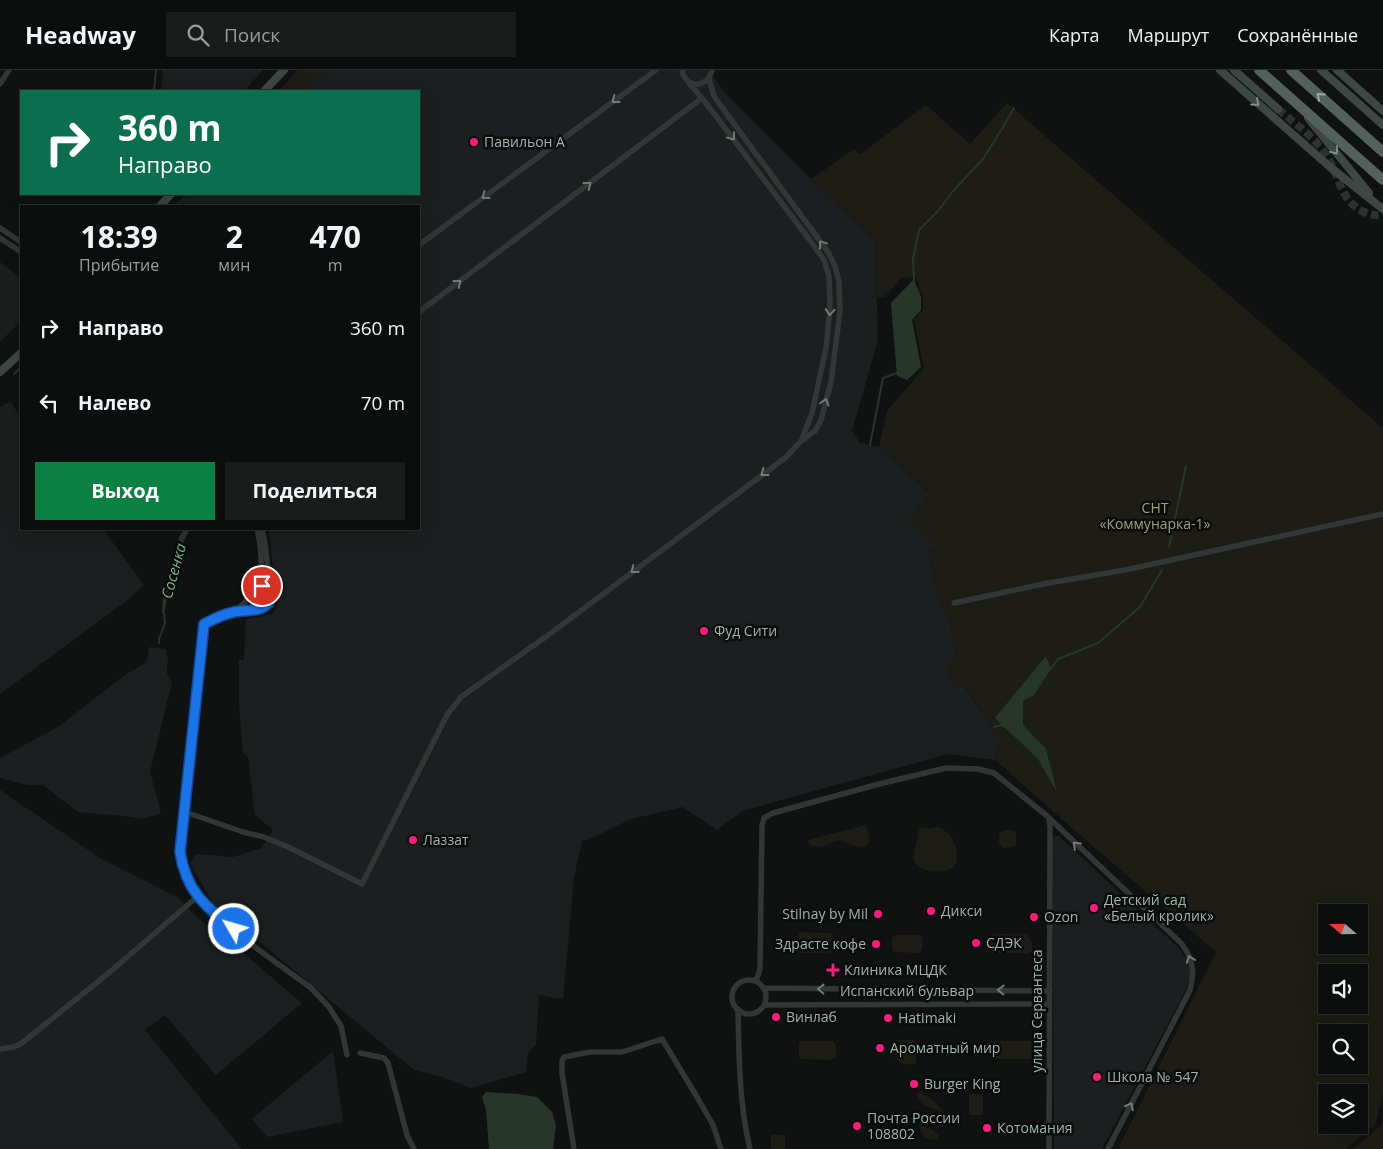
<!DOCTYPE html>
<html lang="ru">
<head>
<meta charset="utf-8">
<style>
	body { margin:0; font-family:"Open Sans",sans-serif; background:#1a1c1c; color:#f1f3f6; height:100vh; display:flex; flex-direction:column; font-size:19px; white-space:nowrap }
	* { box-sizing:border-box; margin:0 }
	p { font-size:16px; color:#9a9c9e }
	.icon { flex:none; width:28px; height:28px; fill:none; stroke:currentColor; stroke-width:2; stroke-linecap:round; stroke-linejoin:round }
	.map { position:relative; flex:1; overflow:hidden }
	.panel { position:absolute; left:20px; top:135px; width:400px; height:325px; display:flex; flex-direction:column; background:#0c0e0e; border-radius:0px; box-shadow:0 5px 20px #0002,0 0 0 1px #2c2e2e }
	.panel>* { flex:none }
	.hud { position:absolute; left:20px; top:20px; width:400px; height:105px; border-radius:0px; box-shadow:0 5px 20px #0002,0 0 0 1px #2c2e2e; background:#0b6e4f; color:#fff; overflow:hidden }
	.needle { width:32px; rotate:290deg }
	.fabs { position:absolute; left:1318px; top:834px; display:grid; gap:10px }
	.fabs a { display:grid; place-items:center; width:50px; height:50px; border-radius:0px; background:#0c0e0e; box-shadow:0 5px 20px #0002,0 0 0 1px #2c2e2e; font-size:25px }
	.pin { position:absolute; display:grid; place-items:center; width:42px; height:42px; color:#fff; margin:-21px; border:2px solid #fff; border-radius:50%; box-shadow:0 1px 5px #0007 }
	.me { position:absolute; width:55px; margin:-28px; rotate:308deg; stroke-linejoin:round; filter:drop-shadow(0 0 4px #0008) }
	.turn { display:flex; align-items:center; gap:18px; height:105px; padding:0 15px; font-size:22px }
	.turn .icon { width:65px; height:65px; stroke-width:2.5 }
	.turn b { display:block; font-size:35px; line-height:42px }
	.eta { display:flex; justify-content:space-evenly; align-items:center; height:85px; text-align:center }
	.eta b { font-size:30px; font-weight:700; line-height:35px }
	.primary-button { display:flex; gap:10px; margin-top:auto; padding:10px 15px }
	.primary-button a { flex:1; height:58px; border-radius:0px; background:#0b8043; color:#fff; font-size:20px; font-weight:700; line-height:58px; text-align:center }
	.primary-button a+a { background:#1a1c1c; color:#f1f3f6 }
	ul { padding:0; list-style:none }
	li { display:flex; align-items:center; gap:15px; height:75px; padding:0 15px }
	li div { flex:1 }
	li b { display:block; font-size:19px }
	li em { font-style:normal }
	header { display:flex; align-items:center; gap:30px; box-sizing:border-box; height:70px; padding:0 25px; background:#0c0e0e; border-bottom:1px solid #2c2e2e }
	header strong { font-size:24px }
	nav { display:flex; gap:28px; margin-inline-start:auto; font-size:18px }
	.search { width:350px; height:45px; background:#1a1c1c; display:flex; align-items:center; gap:12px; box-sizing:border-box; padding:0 18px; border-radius:0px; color:#9a9c9e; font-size:19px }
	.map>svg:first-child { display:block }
	.built { fill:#1c1f1f }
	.green { fill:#1d1d16; fill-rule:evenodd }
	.water { fill:#26362b }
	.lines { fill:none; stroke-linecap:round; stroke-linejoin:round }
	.stream { stroke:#26362b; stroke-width:2 }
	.secondary-tunnel { stroke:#2d3231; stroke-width:8; stroke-dasharray:8 4; stroke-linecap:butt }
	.minor { stroke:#313736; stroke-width:5.5 }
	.secondary { stroke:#3f4744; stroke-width:8 }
	.trunk { stroke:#54605c; stroke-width:10 }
	.oneway { stroke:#98aca4 }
	.oneway2 { stroke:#6e7c77 }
	.oneway3 { stroke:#7e8e88 }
	.route-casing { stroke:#114b97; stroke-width:12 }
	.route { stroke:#1a73e8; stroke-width:9 }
	.poi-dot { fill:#ff1b7e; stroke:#0b0d0d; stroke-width:2 }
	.labels { text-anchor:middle; stroke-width:5; stroke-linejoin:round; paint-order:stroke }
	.poi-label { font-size:14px; fill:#a0b4ac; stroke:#0b0d0d; text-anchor:start }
	.park-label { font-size:14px; fill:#a1a075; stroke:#0b0d0d }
	.street-label { font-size:14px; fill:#a0b4ac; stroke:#0b0d0d }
	.water-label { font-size:15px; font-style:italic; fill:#73b38b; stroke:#0b0d0d }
</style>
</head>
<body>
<header>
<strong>Headway</strong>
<div class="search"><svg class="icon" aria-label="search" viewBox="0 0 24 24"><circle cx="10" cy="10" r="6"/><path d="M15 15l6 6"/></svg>Поиск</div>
<nav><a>Карта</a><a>Маршрут</a><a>Сохранённые</a></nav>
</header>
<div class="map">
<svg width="1383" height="1079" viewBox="0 0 1383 1079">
	<rect width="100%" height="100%" fill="#101212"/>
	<path class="built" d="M162 0H263L244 21H161L163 6Z
		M298 0H708L725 23 811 109 875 171 878 270 852 361 860 373 879 377 930 423 940 478 928 481 938 530 950 554 957 588 948 591 1003 674 997 679 995 690 948 684 742 741 717 760 683 737 631 749 588 770H582L574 808 563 929 539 925 536 974 528 983 526 1002 471 1018 446 1008 414 1000 213 833 190 793 196 784 233 787 262 778 273 760 255 745 248 687 243 684 239 636V590H244L246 549 273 544 277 537V530L274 510 270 468 268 459H419V136H174L186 124H419V21H279Z
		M0 192 21 208V251L0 272Z
		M10 331 21 347V459H103L144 515 125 532 0 624V337Z
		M149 577 165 579 168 588 167 597V604L172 612 150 702 161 743 143 749 124 746 78 742 43 715H28L0 708V688L58 657 125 605 147 592Z
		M0 720 100 788 179 828 189 839 198 848 247 886 302 933 216 1005 165 945 145 960 242 1079H0Z
		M1059 766 1179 878 1188 892 1190 898V906L1187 916 1183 925 1102 1079H1054L1052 767Z
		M333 981 343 1052 267 1067 252 1049Z"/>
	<path class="green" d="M298 0H324L304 21H279Z
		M1007 33 1383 358V1023L1375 1055 1346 1079H1118L1216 882 1095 778 995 690 997 679 1003 674 966 617H956L947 603 948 591 957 588 950 554 938 530 928 481 940 478 908 450 930 422 879 377 887 341 924 298 914 250 923 240V227L916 208 902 207 885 227H877L875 171 811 109 854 79 861 84 926 35 970 74ZM1326 842H1359V875H1326ZM1326 902H1359V935H1326ZM1326 962H1359V995H1326ZM1326 1022H1359V1055H1326Z
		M866 755C877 785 858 778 840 770 826 773 827 780 809 775L808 770Z
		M939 757C953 763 962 783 954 797 942 805 919 803 913 789L919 760 922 757 928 759Z
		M1004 760H1013L1016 762V774L1014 777 1003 778C998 774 999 770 999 764Z
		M799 862 831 863 834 867V880L829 883H799L798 880Z
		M992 864H1026L1032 873V881L1029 883H992L991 881V866Z
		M897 865H919L921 866 923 870 922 880 919 883 894 882 892 879V868Z
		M897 970H915L916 994C912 994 906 995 902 994 893 991 893 976 897 970Z
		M801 971H833L836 975V987L831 990 801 989 799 987V973Z
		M990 971H1034L1035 972V989H990Z
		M917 1022C931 1026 940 1034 944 1047H941L938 1040C927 1038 918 1034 917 1022Z
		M969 1024H983V1045H969Z
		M1383 1052V1079H1353L1382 1055Z
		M918 1054 929 1058 939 1065 937 1070 926 1069 924 1067Z
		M771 1065H785V1079H771Z"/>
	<path class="water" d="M914 209 921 227V240L912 250 921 297 907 310 897 306 891 233Z
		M184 459H190L184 471 177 494 168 520 164 545 162 543 163 526 178 475 179 467Z
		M1046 586 1051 599 1034 625 1023 631V655L1046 679 1057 722 1038 689 995 648Z
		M486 1022 519 1024 537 1027 552 1042 556 1055 553 1079H489L486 1040 482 1027Z"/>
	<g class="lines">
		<path class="stream" d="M154 21 156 0
			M914 210 913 189 919 160 938 141 953 121 983 89 1003 57 1014 38
			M14 304 21 297
			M870 375 883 308 897 303 898 301
			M1169 477 1186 396
			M159 573V569L165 553 164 543
			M1050 600 1058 589 1098 573 1140 537 1162 500
			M994 657 1002 655 1004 657"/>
		<path class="secondary-tunnel" d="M1278 39C1294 53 1312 65 1324 82 1339 102 1339 131 1364 142 1371 145 1376 146 1383 145"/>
		<path class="minor" d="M682 0C685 19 708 19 712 0
			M689 13 706 33 809 169 824 190 829 206 830 238 826 278 812 343 802 369
			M0 14 9 0
			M0 158 21 172
			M0 168 21 182
			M419 175 656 0
			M419 242 702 28
			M257 459C262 478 262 498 259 517
			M262 459C267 478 268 499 268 518
			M252 526a10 10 0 1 1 20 0a10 10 0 1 1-20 0Z
			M954 533 1043 514 1125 500 1383 444
			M267 534C257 542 247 540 235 542 224 544 214 549 204 554L180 782 182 797 197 827 209 839 247 869 256 878 311 918 329 937 341 956 347 985
			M235 542 253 524
			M185 742 243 762 264 767 288 777 362 814 447 645 461 627 547 566 785 388 801 371 815 361 821 350 831 312 840 241 839 212 835 196 828 182 721 36 714 26 709 9
			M1049 749 1050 758 1049 1079
			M732 927a17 17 0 1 1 34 0a17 17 0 1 1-34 0Z
			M756 911 760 899 762 756 764 748 773 743 879 714 946 698 978 699 994 703 1047 746 1181 873C1193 888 1195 902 1190 920L1108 1079
			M764 918 1050 921
			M764 935 1049 934
			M738 939C739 986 739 1033 750 1079
			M0 979 14 977 22 973 111 901 197 827
			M360 983 384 988 388 993 407 1065 414 1079
			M574 1079 562 1003V991L564 987 590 982H622L662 969 697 1027 713 1055 721 1079"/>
		<path class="secondary" d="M1220 0 1330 97 1383 139
			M1234 0 1278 39
			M1321 0 1383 55
			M1337 0 1383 41
			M264 21 284 0
			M1308 48 1369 123
			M160 136 171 124
			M0 302 21 283"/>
		<path class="trunk" d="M1259 0 1383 110
			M1291 0 1383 82"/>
	</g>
	<defs><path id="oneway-chevron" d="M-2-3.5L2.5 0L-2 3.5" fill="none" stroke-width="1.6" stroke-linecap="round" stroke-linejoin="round" transform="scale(1.25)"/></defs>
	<use class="oneway" href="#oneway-chevron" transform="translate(1320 26) rotate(-138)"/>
	<g class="oneway2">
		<use href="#oneway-chevron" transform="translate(615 30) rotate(143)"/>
		<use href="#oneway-chevron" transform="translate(732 67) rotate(53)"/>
		<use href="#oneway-chevron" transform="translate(588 115) rotate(-37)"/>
		<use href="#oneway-chevron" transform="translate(485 126) rotate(144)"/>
		<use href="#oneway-chevron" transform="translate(822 174) rotate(-127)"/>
		<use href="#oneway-chevron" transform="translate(458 213) rotate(-37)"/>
		<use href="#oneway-chevron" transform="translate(830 242) rotate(94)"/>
		<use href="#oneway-chevron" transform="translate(825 332) rotate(-75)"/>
		<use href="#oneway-chevron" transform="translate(764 403) rotate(143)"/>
		<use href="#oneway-chevron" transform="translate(634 500) rotate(143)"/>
		<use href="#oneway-chevron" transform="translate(1076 775) rotate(-137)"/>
		<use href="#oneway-chevron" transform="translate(1190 889) rotate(-110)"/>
		<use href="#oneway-chevron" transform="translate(821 919) rotate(-179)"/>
		<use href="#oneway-chevron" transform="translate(1001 920) rotate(-179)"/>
		<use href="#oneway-chevron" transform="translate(1130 1036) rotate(-63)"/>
	</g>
	<g class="oneway3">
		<use href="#oneway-chevron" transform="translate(1256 33) rotate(42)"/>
		<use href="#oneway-chevron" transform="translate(1335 81) rotate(52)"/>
	</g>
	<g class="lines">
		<g class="route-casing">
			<path id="route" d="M234 859C205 836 186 821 180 782L204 554C214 549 223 544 234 542 247 539 267 544 272 526L269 520 262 516"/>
		</g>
		<use href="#route" class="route"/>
	</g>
	<g class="poi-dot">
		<circle cx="474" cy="72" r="5"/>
		<circle cx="704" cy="561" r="5"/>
		<circle cx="413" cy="770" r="5"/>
		<circle cx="1094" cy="838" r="5"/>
		<circle cx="931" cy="841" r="5"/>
		<circle cx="878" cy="844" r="5"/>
		<circle cx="1034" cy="847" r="5"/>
		<circle cx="976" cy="873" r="5"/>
		<circle cx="876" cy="874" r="5"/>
		<path d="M830.5 892.5h5v5h5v5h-5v5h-5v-5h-5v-5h5z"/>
		<circle cx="776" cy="947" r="5"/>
		<circle cx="888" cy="948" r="5"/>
		<circle cx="880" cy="978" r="5"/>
		<circle cx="1097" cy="1007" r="5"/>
		<circle cx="914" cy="1014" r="5"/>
		<circle cx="857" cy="1056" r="5"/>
		<circle cx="987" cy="1058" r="5"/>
	</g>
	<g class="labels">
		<g class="poi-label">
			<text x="484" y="77">Павильон А</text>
			<text x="714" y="566">Фуд Сити</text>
			<text x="423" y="775">Лаззат</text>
			<text x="1104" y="835">Детский сад<tspan x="1104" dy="16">«Белый кролик»</tspan></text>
			<text x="941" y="846">Дикси</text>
			<text x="868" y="849" text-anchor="end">Stilnay by Mil</text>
			<text x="1044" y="852">Ozon</text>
			<text x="986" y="878">СДЭК</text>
			<text x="866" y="879" text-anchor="end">Здрасте кофе</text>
			<text x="844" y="905">Клиника МЦДК</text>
			<text x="786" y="952">Винлаб</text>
			<text x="898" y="953">Hatimaki</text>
			<text x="890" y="983">Ароматный мир</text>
			<text x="1107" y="1012">Школа № 547</text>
			<text x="924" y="1019">Burger King</text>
			<text x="867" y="1053">Почта России<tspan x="867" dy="16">108802</tspan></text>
			<text x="997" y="1063">Котомания</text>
		</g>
		<g class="park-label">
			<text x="1155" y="443">СНТ<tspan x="1155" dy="16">«Коммунарка-1»</tspan></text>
		</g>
		<g class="street-label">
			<text x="907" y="926">Испанский бульвар</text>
			<text transform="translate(1037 941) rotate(-90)" y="5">улица Сервантеса</text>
		</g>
		<g class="water-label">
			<text transform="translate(174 501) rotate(-75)" y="5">Сосенка</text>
		</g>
	</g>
</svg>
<div class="fabs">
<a><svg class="needle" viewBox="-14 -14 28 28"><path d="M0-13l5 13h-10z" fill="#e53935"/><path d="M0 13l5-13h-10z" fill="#9a9c9e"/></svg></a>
<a><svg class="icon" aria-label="sound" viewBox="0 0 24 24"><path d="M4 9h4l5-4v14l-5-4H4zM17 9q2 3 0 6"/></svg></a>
<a><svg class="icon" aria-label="search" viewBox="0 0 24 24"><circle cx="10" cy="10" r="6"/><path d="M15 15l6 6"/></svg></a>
<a><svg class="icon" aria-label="layers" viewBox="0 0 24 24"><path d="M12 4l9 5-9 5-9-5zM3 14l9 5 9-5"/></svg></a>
</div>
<div class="pin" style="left:262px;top:516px;background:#d93025"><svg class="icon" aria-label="arrive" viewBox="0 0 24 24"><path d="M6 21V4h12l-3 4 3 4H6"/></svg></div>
<svg class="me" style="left:234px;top:859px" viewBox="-20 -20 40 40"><circle r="17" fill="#1a73e8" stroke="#fff" stroke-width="3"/><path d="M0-11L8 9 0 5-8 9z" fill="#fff"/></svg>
<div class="hud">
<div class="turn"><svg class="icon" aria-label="right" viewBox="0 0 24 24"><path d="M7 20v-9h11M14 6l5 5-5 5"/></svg><div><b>360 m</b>Направо</div></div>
</div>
<section class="panel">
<div class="eta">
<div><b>18:39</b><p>Прибытие</p></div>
<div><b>2</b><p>мин</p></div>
<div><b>470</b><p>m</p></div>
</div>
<ul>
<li><svg class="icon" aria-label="right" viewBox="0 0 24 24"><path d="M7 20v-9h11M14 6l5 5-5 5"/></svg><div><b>Направо</b></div><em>360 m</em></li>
<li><svg class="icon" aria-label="left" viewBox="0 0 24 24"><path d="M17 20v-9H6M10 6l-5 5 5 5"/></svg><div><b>Налево</b></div><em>70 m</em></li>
</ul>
<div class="primary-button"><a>Выход</a><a>Поделиться</a></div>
</section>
</div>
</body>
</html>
